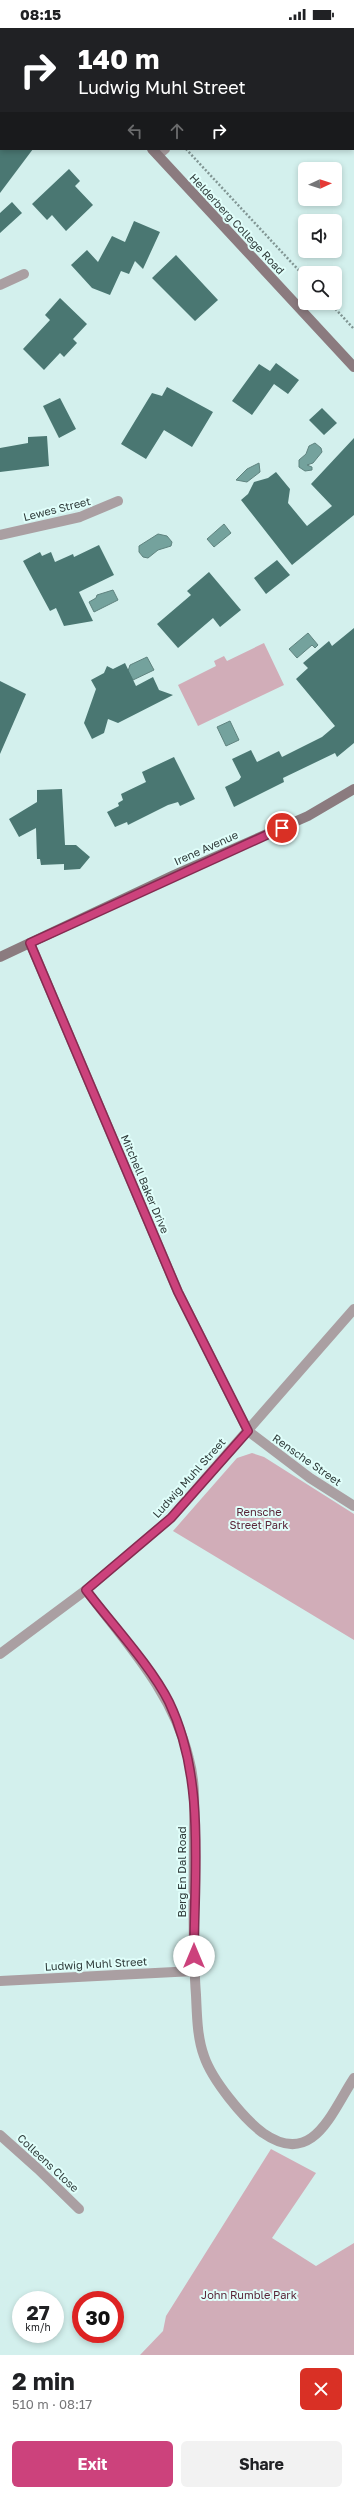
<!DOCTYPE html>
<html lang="en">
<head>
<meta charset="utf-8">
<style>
	body { margin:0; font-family:"Golos Text",sans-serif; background:#f2f2f2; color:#202124; height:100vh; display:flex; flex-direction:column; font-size:15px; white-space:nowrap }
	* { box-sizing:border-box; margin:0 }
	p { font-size:13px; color:#757577 }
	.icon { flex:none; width:22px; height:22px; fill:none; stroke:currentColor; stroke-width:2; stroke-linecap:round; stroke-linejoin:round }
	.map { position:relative; height:2327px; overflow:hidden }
	.details { display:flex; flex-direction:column; background:#fff; flex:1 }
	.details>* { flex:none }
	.hud { position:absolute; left:0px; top:0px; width:354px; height:122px; box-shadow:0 2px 6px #0003; background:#202124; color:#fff; overflow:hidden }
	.needle { width:26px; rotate:87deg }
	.tools { position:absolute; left:298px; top:134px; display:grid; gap:8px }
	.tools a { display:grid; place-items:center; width:44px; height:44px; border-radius:6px; background:#fff; box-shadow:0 2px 6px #0003; font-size:20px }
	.speed { position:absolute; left:12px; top:2263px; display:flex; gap:8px; font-size:20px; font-weight:700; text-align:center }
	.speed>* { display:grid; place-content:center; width:52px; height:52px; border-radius:50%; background:#fff; box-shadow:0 2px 6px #0003; line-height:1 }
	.speed small { font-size:10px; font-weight:400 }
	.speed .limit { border:6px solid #d22; background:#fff; color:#111 }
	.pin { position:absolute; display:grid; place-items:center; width:34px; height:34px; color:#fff; margin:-17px; border:2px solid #fff; border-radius:50%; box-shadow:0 1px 4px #0007 }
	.me { position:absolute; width:44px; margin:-22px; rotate:0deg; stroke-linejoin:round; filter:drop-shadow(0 0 3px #0008) }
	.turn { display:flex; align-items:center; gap:14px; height:84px; padding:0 12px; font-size:18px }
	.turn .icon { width:52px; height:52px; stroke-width:2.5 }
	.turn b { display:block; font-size:28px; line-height:34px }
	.lanes { display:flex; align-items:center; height:38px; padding:0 12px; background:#0003; justify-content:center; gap:20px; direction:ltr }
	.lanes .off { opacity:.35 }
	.round { display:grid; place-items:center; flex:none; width:42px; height:42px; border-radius:6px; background:#f2f2f2 }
	.summary { display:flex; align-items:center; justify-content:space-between; height:68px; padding:0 12px }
	h1 { font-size:24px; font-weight:700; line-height:30px }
	.cta { display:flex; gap:8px; margin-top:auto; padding:8px 12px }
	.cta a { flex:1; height:46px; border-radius:6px; background:#cc427c; color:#fff; font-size:16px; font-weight:700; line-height:46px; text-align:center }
	.cta a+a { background:#f2f2f2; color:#202124 }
	.status { display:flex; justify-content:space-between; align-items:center; height:28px; padding:0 20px; background:#fff; direction:ltr }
	.status svg { height:11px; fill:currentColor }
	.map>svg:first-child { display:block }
	.green { fill:#d1adb8 }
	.water { fill:#74a29d; stroke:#5f837f }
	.building { fill:#4a7772 }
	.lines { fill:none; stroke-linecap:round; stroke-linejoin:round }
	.path { stroke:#809593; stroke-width:2.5; stroke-dasharray:2 2; stroke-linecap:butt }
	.street { stroke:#aa9fa2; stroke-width:10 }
	.secondary { stroke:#8b7b7f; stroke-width:10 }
	.route-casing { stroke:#852b51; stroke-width:10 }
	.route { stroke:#cc427c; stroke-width:7 }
	.labels { text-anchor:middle; stroke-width:4; stroke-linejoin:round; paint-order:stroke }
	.street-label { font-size:11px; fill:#2f3b3a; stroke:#e0fefa }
	.park-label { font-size:11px; fill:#5b273a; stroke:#e0fefa }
</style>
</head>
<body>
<div class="status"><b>08:15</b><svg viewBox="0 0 49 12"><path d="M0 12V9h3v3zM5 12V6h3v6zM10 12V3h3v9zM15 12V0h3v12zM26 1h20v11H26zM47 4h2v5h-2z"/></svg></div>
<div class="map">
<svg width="354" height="2327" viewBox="0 0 354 2327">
	<rect width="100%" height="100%" fill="#d3f0ed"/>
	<path class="green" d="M264 615 284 657 198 698 178 657 216 638 214 633 224 628 227 633Z
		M252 1425 264 1429 354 1486V1612L173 1503 237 1430Z
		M271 2121 316 2145 272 2210 316 2238 354 2215V2327H140L163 2303 166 2288Z"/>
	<path class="water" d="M315 415 321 420 322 424 313 435 307 437 312 439V442L305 443 299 439V432L306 426 309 418Z
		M259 435 260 444 247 454 236 452 247 441Z
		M224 496 231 505 214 519 207 511Z
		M158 506 167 508 172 514 171 518 158 522 148 530 143 529 139 524V518Z
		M113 562 118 572 94 584 89 574 96 570 97 567Z
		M308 605 318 617 315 620 312 617 297 630 289 621Z
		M147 629 154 642 133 652 128 643 130 637Z
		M230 693 239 712 226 718 217 699Z"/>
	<path class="building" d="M0 121H33L0 165Z
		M69 141 80 153 75 158 93 177 66 203 52 187 47 192 32 176Z
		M12 174 22 185 0 205V185Z
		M134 193 160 204 143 241 135 233 129 246 121 243 110 267 92 260 71 237 87 222 98 234 112 208 125 214Z
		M176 227 218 272 195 293 152 250Z
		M60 270 87 296 73 311 77 315 64 329 60 325 44 342 23 321 50 292 45 287Z
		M276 335 299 352 288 366 274 356 252 387 232 373 259 336 270 343Z
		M167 359 213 384 192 419 164 402 146 431 121 416 152 365 162 368Z
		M60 370 76 401 59 410 43 378Z
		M322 380 337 395 324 407 309 392Z
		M47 408 49 438 0 444V420L28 415V409Z
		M354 410V487L292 537 241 472 248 466 254 454 268 450 276 444 290 461 288 475 307 498 332 478 311 456Z
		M99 517 114 547 79 564 93 593 64 598 56 580 50 583 23 533 40 524 42 528 51 524 55 534 73 526 74 529Z
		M277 532 290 547 266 566 254 550Z
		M209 544 241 582 220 599 213 590 178 620 157 596 191 567 187 563Z
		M354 600V715L337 729 335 725 283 750 284 754 234 779 225 759 239 752 241 749 232 731 251 722 257 734 279 723 282 729 322 709 335 698 296 651 308 640 303 635 329 613 332 618Z
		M125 635 136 658 153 649 159 662 173 667 118 695 108 691 104 705 92 711 84 695 96 661 91 652 104 645 107 638 113 641Z
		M0 653 26 666 0 726Z
		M174 729 195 771 180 778 178 774 168 777 128 797 127 794 115 799 107 784 119 778 118 775 123 772 121 766 146 754 142 744Z
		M62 761 65 817H76L90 829 80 841 64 842V836L41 837 40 831H37L36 800 19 809 9 791 37 774V762Z"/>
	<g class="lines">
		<path class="path" d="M72 0 73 1
			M186 121 305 249
			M330 275 354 301"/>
		<path class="street" d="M294 1 295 0
			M158 127 165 121
			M0 257 24 246
			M0 507 80 489 118 473
			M30 915 178 1264 248 1403 310 1450 354 1478
			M86 1562C126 1615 173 1664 189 1731 196 1756 194 1782 194 1807 194 1860 192 1914 196 1967 197 1987 197 2009 204 2028 212 2052 243 2090 263 2105 313 2140 331 2085 354 2050
			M0 1626 86 1562 171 1490 354 1281
			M0 1953 194 1943
			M0 2107 38 2141 79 2181"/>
		<path class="secondary" d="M40 0 41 1
			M152 121 354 339
			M0 929 174 847 308 788 354 761"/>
	</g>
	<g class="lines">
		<g class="route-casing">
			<path id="route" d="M194 1928C194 1844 206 1751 169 1674 151 1638 111 1595 86 1562L171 1490 248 1403 178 1264 30 915 282 800"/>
		</g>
		<use href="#route" class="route"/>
	</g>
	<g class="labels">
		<g class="street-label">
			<text transform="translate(237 196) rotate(47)" y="4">Helderberg College Road</text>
			<text transform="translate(57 481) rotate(-14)" y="4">Lewes Street</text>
			<text transform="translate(206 820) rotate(-24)" y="4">Irene Avenue</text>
			<text transform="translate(145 1156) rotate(67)" y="4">Mitchell Baker Drive</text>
			<text transform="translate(307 1432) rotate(35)" y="4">Rensche Street</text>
			<text transform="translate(189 1450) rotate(-48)" y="4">Ludwig Muhl Street</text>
			<text transform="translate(182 1844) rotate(-90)" y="4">Berg En Dal Road</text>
			<text transform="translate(96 1936) rotate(-3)" y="4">Ludwig Muhl Street</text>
			<text transform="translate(48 2135) rotate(43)" y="4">Colleens Close</text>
		</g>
		<g class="park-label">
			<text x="259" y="1488">Rensche<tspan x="259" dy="13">Street Park</tspan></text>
			<text x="249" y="2271">John Rumble Park</text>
		</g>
	</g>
</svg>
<div class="tools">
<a><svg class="needle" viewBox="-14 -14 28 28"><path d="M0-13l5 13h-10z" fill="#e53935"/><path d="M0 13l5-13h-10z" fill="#757577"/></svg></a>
<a><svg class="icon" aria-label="sound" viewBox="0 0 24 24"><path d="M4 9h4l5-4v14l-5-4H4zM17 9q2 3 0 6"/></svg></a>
<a><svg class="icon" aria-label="search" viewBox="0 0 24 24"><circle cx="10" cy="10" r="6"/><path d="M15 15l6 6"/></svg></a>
</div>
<div class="speed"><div>27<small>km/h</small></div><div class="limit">30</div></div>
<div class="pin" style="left:282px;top:800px;background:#d93025"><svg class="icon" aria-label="arrive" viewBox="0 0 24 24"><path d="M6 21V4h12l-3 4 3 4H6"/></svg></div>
<svg class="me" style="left:194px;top:1928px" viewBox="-20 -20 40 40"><circle r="19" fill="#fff"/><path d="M0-13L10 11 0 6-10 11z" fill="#cc427c"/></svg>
<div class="hud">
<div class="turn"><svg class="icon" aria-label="right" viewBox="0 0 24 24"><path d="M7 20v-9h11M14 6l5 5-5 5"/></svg><div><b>140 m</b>Ludwig Muhl Street</div></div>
<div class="lanes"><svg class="icon off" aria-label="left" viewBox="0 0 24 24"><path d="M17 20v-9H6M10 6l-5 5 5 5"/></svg><svg class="icon off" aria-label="ahead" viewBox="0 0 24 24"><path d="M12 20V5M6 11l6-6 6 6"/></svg><svg class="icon" aria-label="right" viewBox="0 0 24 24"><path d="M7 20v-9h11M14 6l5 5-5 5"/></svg></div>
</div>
</div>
<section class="details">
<div class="summary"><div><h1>2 min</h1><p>510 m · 08:17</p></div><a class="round" style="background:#d93025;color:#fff"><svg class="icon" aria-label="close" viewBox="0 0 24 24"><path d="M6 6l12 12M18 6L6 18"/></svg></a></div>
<div class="cta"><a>Exit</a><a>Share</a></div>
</section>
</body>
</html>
